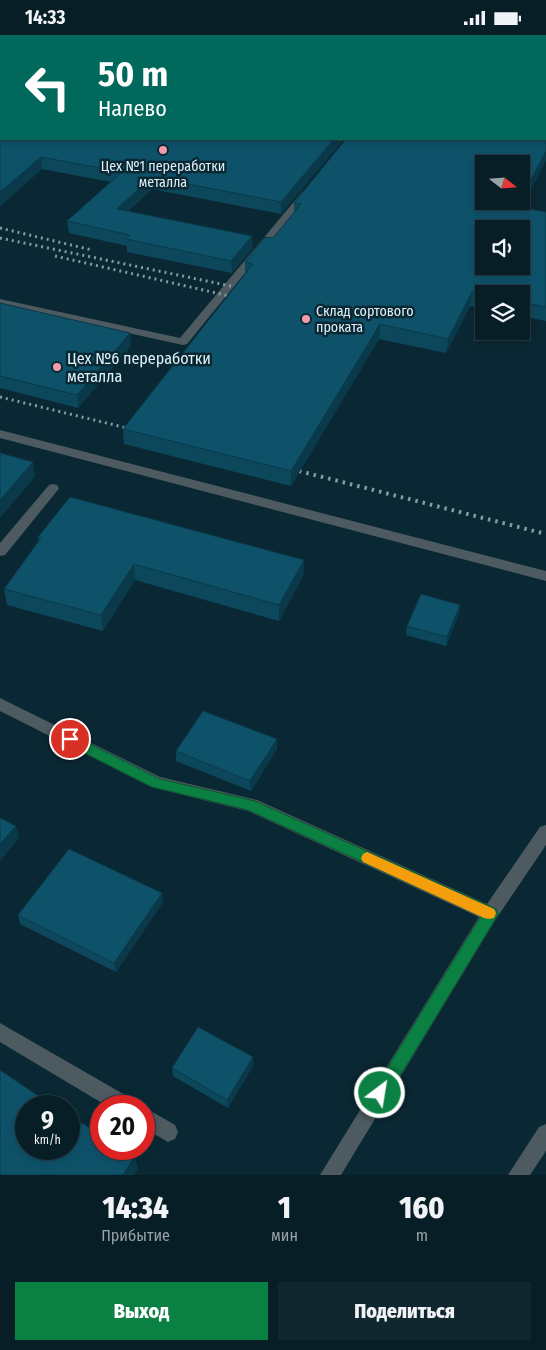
<!DOCTYPE html>
<html lang="ru">
<head>
<meta charset="utf-8">
<style>
	body { margin:0; font-family:"Fira Sans Condensed",sans-serif; background:#11272f; color:#f1f3f6; height:100vh; display:flex; flex-direction:column; font-size:19px; white-space:nowrap }
	* { box-sizing:border-box; margin:0 }
	p { font-size:16px; color:#98a2a7 }
	.icon { flex:none; width:28px; height:28px; fill:none; stroke:currentColor; stroke-width:2; stroke-linecap:round; stroke-linejoin:round }
	.map { position:relative; height:1140px; overflow:hidden }
	.side { display:flex; flex-direction:column; background:#081e27; flex:1 }
	.side>* { flex:none }
	.banner { position:absolute; left:0px; top:0px; width:546px; height:105px; box-shadow:0 2px 8px #0003,0 0 0 1px #293c44; background:#00695c; color:#fff; overflow:hidden }
	.needle { width:32px; rotate:107deg }
	.buttons { position:absolute; left:475px; top:120px; display:grid; gap:10px }
	.buttons a { display:grid; place-items:center; width:55px; height:55px; border-radius:0px; background:#081e27; box-shadow:0 2px 8px #0003,0 0 0 1px #293c44; font-size:25px }
	.speed { position:absolute; left:15px; top:1060px; display:flex; gap:10px; font-size:25px; font-weight:700; text-align:center }
	.speed>* { display:grid; place-content:center; width:65px; height:65px; border-radius:50%; background:#081e27; box-shadow:0 2px 8px #0003,0 0 0 1px #293c44; line-height:1 }
	.speed small { font-size:12px; font-weight:400 }
	.speed .limit { border:8px solid #d22; background:#fff; color:#111 }
	.pin { position:absolute; display:grid; place-items:center; width:42px; height:42px; color:#fff; margin:-21px; border:2px solid #fff; border-radius:50%; box-shadow:0 1px 5px #0007 }
	.me { position:absolute; width:55px; margin:-28px; rotate:31deg; stroke-linejoin:round; filter:drop-shadow(0 0 4px #0008) }
	.turn { display:flex; align-items:center; gap:18px; height:105px; padding:0 15px; font-size:22px }
	.turn .icon { width:65px; height:65px; stroke-width:2.5 }
	.turn b { display:block; font-size:35px; line-height:42px }
	.eta { display:flex; justify-content:space-evenly; align-items:center; height:85px; text-align:center }
	.eta b { font-size:30px; font-weight:800; line-height:35px }
	.button { display:flex; gap:10px; margin-top:auto; padding:10px 15px }
	.button a { flex:1; height:58px; border-radius:0px; background:#0b8043; color:#fff; font-size:20px; font-weight:800; line-height:58px; text-align:center }
	.button a+a { background:#11272f; color:#f1f3f6 }
	.status { display:flex; justify-content:space-between; align-items:center; height:35px; padding:0 25px; background:#081e27; direction:ltr }
	.status svg { height:14px; fill:currentColor }
	.map>svg:first-child { display:block }
	.lines { fill:none; stroke-linecap:round; stroke-linejoin:round }
	.lane { fill:#4d5a60; fill-rule:evenodd }
	.rail-far1 { stroke:#849ba5; stroke-width:3; stroke-dasharray:2 4; stroke-linecap:butt }
	.rail { stroke:#849ba5; stroke-width:4; stroke-dasharray:2.5 5; stroke-linecap:butt }
	.wall { fill:#0c475b }
	.shaded-wall { fill:#0a394a }
	.building { fill:#0e526a; stroke:#0a394a; fill-rule:evenodd }
	.route { fill:#0b8043; stroke:#07532c }
	.slow { fill:#f59e0b }
	.poi-dot { fill:#f29aae; stroke:#0a2834; stroke-width:2 }
	.labels { text-anchor:middle; stroke-width:5; stroke-linejoin:round; paint-order:stroke }
	.far-poi-label { font-size:14px; fill:#dff0f8; stroke:#0a2834 }
	.poi-label { font-size:16px; fill:#dff0f8; stroke:#0a2834; text-anchor:start }
</style>
</head>
<body>
<div class="status"><b>14:33</b><svg viewBox="0 0 49 12"><path d="M0 12V9h3v3zM5 12V6h3v6zM10 12V3h3v9zM15 12V0h3v12zM26 1h20v11H26zM47 4h2v5h-2z"/></svg></div>
<div class="map">
<svg width="546" height="1140" viewBox="0 0 546 1140">
	<rect width="100%" height="100%" fill="#0a2834"/>
	<g class="lines">
		<path class="lane" d="M92 0H106L107 1H93Z
			M169 0H184L185 1H170Z
			M545 60H546V64H545Z
			M305 156 310 159 308 161 187 309 183 310 0 270V264L180 303 302 157Z
			M0 395 546 536V546L0 403Z
			M53 449 57 450 59 453 57 456 5 520 0 521V508L49 450Z
			M0 663 160 742 257 765 487 869 540 792 546 790V810L496 884 341 1140H320L479 882 248 776 151 752 0 676Z
			M0 988 132 1064 135 1071H107L0 1007Z
			M144 1072 175 1090 178 1097 175 1104 168 1107 144 1093Z
			M546 1089V1116L530 1140H508L539 1092Z"/>
		<path class="rail-far1" d="M0 193 92 215
			M0 203 245 254
			M55 221 238 263
			M0 362 135 395"/>
		<path class="rail" d="M299 436 546 499"/>
	</g>
	<path class="wall" d="M460 0H487L486 1H459Z
		M0 1 1 104H344L281 179 152 154 128 176 253 213 232 238 127 217V211L69 198 67 186 111 147 42 134 0 171Z
		M546 104V125L522 172 546 177V286L521 281V259H484V274L470 271 446 318 379 304 291 451 124 409 123 394 245 239V227L273 203 294 178V168Z
		M0 268 130 298 131 311 78 373 0 353Z
		M38 502 304 525 303 541 279 586 135 545 103 596 7 570 4 554 39 506Z
		M460 570 459 579 446 611 406 600 407 591Z
		M277 704V714L251 756 176 726V716Z
		M162 858 163 867 116 937 20 889 18 880Z
		M253 1031 228 1073 173 1041 172 1033Z"/>
	<path class="shaded-wall" d="M334 104H344L281 179V167Z
		M546 116V125L515 185 517 172 520 166H521V164Z
		M41 122 42 134 0 171V157Z
		M151 142 152 154 118 186 117 174Z
		M252 201 253 213 232 238 231 226Z
		M472 257 470 271 446 318 448 304Z
		M380 289 379 304 291 451V436Z
		M130 298 131 311 78 373 77 360Z
		M33 427 35 442 0 483V465Z
		M304 525 303 541 279 586V570Z
		M134 529 135 545 103 596 101 580Z
		M460 570 459 579 446 611 447 602Z
		M277 704V714L251 756 250 746Z
		M16 791 19 803 0 826V809Z
		M162 858 163 867 116 937 114 928Z
		M253 1022V1031L228 1073 227 1065Z
		M135 1121 138 1134 134 1140H123Z"/>
	<path class="building" d="M2 0H15L22 1H1V104H334L281 167 151 142 117 174 252 201 231 226 126 204 130 200 67 186 122 137 41 122 0 157V1Z
		M371 0H406L404 1H369Z
		M346 104H546V116L521 164V129H484V166H520L517 172 546 177V272L521 267V259H484L472 257 448 304 380 289 291 436 123 394 253 229 245 227 265 202 273 203 301 169 294 168ZM484 194H521V231H484Z
		M0 268 130 298 77 360 0 341Z
		M0 418 33 427 0 465Z
		M70 462 304 525 279 570 134 529 101 580 4 554 41 503 38 502Z
		M421 559 460 570 447 602 407 591Z
		M203 676 277 704 250 746 176 716Z
		M0 783 16 791 0 809Z
		M69 814 162 858 114 928 18 880Z
		M198 992 253 1022 227 1065 172 1033Z
		M0 1035 53 1071H26V1114H69V1082L81 1090 82 1088 101 1100V1114H123L135 1121 123 1140H0Z"/>
	<path class="route" d="M70 699 160 744 255 766 496 874 498 879 496 883 386 1064 380 1066 375 1064 372 1058 375 1053 481 881 248 775 152 752 65 708 63 704 65 701Z"/>
	<path class="slow" d="M367 817 494 874 496 878 494 883 489 884 484 883 363 827 361 823 363 819Z"/>
	<g class="poi-dot">
		<circle cx="163" cy="115" r="5"/>
		<circle cx="306" cy="284" r="5"/>
		<circle cx="57" cy="332" r="5"/>
	</g>
	<g class="labels">
		<g class="far-poi-label">
			<text x="163" y="136">Цех №1 переработки<tspan x="163" dy="16">металла</tspan></text>
			<text x="316" y="281" text-anchor="start">Склад сортового<tspan x="316" dy="16">проката</tspan></text>
		</g>
		<g class="poi-label">
			<text x="67" y="329">Цех №6 переработки<tspan x="67" dy="18">металла</tspan></text>
		</g>
	</g>
</svg>
<div class="buttons">
<a><svg class="needle" viewBox="-14 -14 28 28"><path d="M0-13l5 13h-10z" fill="#e53935"/><path d="M0 13l5-13h-10z" fill="#98a2a7"/></svg></a>
<a><svg class="icon" aria-label="sound" viewBox="0 0 24 24"><path d="M4 9h4l5-4v14l-5-4H4zM17 9q2 3 0 6"/></svg></a>
<a><svg class="icon" aria-label="layers" viewBox="0 0 24 24"><path d="M12 4l9 5-9 5-9-5zM3 14l9 5 9-5"/></svg></a>
</div>
<div class="speed"><div>9<small>km/h</small></div><div class="limit">20</div></div>
<div class="pin" style="left:70px;top:704px;background:#d93025"><svg class="icon" aria-label="arrive" viewBox="0 0 24 24"><path d="M6 21V4h12l-3 4 3 4H6"/></svg></div>
<svg class="me" style="left:380px;top:1058px" viewBox="-20 -20 40 40"><circle r="17" fill="#0b8043" stroke="#fff" stroke-width="3"/><path d="M0-11L8 9 0 5-8 9z" fill="#fff"/></svg>
<div class="banner">
<div class="turn"><svg class="icon" aria-label="left" viewBox="0 0 24 24"><path d="M17 20v-9H6M10 6l-5 5 5 5"/></svg><div><b>50 m</b>Налево</div></div>
</div>
</div>
<section class="side">
<div class="eta">
<div><b>14:34</b><p>Прибытие</p></div>
<div><b>1</b><p>мин</p></div>
<div><b>160</b><p>m</p></div>
</div>
<div class="button"><a>Выход</a><a>Поделиться</a></div>
</section>
</body>
</html>
